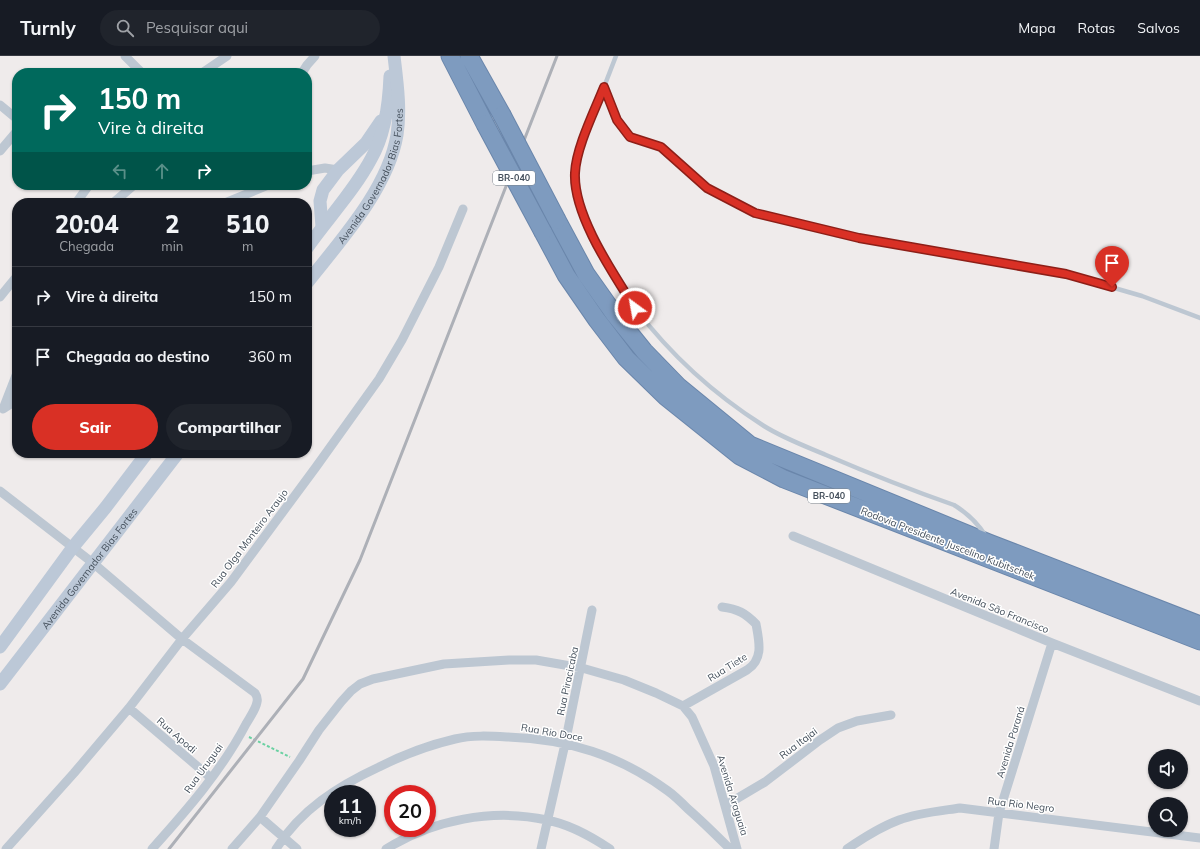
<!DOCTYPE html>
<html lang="pt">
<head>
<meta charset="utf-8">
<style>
	body { margin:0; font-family:Mulish,sans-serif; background:#20242c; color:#f1f3f6; height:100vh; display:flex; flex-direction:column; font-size:15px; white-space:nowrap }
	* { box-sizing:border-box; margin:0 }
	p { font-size:13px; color:#9ea1a6 }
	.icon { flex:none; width:22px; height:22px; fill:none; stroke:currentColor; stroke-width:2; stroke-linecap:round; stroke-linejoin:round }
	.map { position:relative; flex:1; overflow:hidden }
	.details { position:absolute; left:12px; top:142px; width:300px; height:260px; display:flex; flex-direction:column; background:#171b24; border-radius:16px; box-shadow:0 1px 3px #0004 }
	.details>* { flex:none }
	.banner { position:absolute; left:12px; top:12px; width:300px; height:122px; border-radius:16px; box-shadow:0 1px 3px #0004; background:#00695c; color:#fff; overflow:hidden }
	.tools { position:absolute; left:1148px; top:693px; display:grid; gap:8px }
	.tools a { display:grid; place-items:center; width:40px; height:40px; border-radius:50%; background:#171b24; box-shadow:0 1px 3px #0004; font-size:20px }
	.speed { position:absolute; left:324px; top:729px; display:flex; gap:8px; font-size:20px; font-weight:700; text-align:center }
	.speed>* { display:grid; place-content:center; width:52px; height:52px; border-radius:50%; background:#171b24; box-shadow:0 1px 3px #0004; line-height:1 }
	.speed small { font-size:10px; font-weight:400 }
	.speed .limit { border:6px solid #d22; background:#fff; color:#111 }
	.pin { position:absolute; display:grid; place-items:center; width:34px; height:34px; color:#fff; margin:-41px -17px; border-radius:50% 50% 50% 0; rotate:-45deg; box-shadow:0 0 4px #0007 }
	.pin .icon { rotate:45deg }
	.me { position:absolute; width:44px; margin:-22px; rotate:328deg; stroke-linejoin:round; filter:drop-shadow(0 0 3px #0008) }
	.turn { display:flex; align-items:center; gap:14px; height:84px; padding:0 20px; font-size:18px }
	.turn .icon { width:52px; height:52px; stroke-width:2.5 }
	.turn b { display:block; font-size:28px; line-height:34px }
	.lanes { display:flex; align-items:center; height:38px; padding:0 20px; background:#0003; justify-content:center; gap:20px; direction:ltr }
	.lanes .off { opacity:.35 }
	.eta { display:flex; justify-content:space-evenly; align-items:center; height:68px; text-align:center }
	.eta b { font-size:24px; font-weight:800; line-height:28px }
	.cta { display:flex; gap:8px; margin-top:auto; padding:8px 20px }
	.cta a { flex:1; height:46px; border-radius:24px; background:#d93025; color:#fff; font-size:16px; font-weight:800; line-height:46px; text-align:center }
	.cta a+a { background:#20242c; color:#f1f3f6 }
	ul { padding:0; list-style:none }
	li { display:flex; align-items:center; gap:12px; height:60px; padding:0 20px; border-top:1px solid #363941 }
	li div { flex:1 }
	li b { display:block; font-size:15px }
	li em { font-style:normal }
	header { display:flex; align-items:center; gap:24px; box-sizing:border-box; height:56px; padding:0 20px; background:#171b24; border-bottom:1px solid #363941 }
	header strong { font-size:19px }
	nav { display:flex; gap:22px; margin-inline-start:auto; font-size:14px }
	.search { width:280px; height:36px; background:#20242c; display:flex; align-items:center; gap:10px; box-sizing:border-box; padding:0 14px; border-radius:22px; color:#9ea1a6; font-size:15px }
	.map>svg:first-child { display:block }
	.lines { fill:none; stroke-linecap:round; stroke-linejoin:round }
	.motorway-casing { stroke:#6a86ab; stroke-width:19 }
	.path { stroke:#6ad1a2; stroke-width:2; stroke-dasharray:3 2; stroke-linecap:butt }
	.service { stroke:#bdc7d2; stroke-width:4.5 }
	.minor { stroke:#bdc7d2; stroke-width:9 }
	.secondary { stroke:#bcc8d7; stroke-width:13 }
	.motorway { stroke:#7e9bbf; stroke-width:17 }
	.rail { stroke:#adb0b7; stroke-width:3 }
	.motorway-bridge-casing { stroke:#6a86ab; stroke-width:19; stroke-linecap:butt }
	.motorway-bridge { stroke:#7e9bbf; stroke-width:17 }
	.route-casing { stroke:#8d1f18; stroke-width:10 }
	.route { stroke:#d93025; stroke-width:7 }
	.labels { text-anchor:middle; stroke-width:3; stroke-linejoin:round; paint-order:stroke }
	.shield { fill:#fff; stroke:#7b838c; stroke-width:1 }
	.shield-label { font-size:9px; font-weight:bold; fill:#434e5a }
	.street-label { font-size:10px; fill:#434e5a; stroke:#fff }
</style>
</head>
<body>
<header>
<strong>Turnly</strong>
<div class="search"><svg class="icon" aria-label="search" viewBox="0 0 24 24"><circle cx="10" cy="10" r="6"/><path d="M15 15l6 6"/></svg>Pesquisar aqui</div>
<nav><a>Mapa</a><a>Rotas</a><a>Salvos</a></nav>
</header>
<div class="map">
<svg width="1200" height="793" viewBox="0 0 1200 793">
	<rect width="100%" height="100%" fill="#efebeb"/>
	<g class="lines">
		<g class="motorway-casing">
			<path id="motorway" d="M450 0 485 68
				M469 0 502 59
				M557 164 586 218 615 259 644 295 678 330 750 389 989 487 1200 569
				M543 176 566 219 597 264 626 302 665 340 740 400 784 423 1200 585"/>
		</g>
		<path class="path" d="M249 681 290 701"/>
		<path class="service" d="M616 0 604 31 617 64 630 81 661 91 707 132 755 157 859 182 1066 218 1142 240 1200 262
			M604 31C594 57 577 90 575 117 573 147 593 181 608 207 617 222 625 238 635 252 670 298 715 339 764 370 783 382 805 390 826 399 868 417 911 434 954 449 967 457 977 466 985 479"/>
		<path class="minor" d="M125 0 142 17
			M202 17 227 0
			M302 17 307 9 315 0
			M0 49 17 63
			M0 95 17 75
			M307 115 325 112 338 114
			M76 147 89 129
			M113 147 134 129
			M225 147 268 129
			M0 241 17 220
			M3 353 17 317
			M3 353 17 344
			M0 435 93 507 182 583 255 637C257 640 258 642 257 646 256 653 250 661 246 668 222 714 187 754 152 793
			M793 480 1052 587 1200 645
			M683 650 747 614C764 603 759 585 756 568 745 557 738 553 722 551
			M129 652 211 722
			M726 749 765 726 820 684 838 672 857 665 891 659
			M260 761 297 793
			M6 793 74 717 129 652 182 583 231 526 316 411 379 323 402 284 439 211 463 153
			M232 793 260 761 299 705 319 674 341 646 351 635 360 628 373 623 444 608 509 604H536L582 612 624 624 656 637 683 650 692 661 714 710 737 793
			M276 793C300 754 338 730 379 711 403 699 429 689 455 683 472 679 490 680 507 681 568 683 619 699 668 735 675 740 682 747 688 753 703 766 716 779 730 793
			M386 793C433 764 492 752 547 764 568 768 592 781 610 793
			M541 793 565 688 592 554
			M847 793C863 782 880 771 899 764 918 757 940 755 960 752L1200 782
			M994 793 999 757 1052 587"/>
		<g class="secondary">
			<path d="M322 171 320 145 323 134 338 114 366 87 381 65"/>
			<path d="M307 192C328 162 354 135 371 103 385 79 389 47 390 20"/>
			<path id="s1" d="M307 227C340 185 388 133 397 79 401 53 397 26 394 0"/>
			<path d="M0 591 73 491 106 451 147 397"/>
			<path id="s2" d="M0 628 178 397"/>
		</g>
		<use href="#motorway" class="motorway"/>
		<path class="rail" d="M169 793 303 623 360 504 557 0"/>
		<g class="motorway-bridge-casing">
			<path id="motorway-bridge" d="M502 59 557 164
				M485 68 543 176"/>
		</g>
		<use href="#motorway-bridge" class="motorway-bridge"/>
	</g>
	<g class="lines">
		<g class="route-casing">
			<path id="route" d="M635 252C613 217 573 159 575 117 576 92 594 56 604 31L617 64 630 81 661 91 707 132 755 157 859 182 1066 218 1112 231"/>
		</g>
		<use href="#route" class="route"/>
	</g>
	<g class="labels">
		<g class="shield">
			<rect x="493" y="115" width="42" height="14" rx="3"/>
			<rect x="808" y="433" width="42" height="14" rx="3"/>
		</g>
		<g class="shield-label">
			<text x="514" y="125">BR-040</text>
			<text x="829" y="443">BR-040</text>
		</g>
		<g class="street-label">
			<text dy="4" stroke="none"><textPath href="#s1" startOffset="127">Avenida Governador Bias Fortes</textPath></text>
			<text transform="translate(249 482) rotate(-53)" y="4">Rua Olga Monteiro Araujo</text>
			<text transform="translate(948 487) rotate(21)" y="4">Rodovia Presidente Juscelino Kubitschek</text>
			<text dy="4" stroke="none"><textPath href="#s2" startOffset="146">Avenida Governador Bias Fortes</textPath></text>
			<text transform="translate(1000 554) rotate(22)" y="4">Avenida São Francisco</text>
			<text transform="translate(727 611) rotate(-32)" y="4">Rua Tiete</text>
			<text transform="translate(567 625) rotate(-78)" y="4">Rua Piracicaba</text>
			<text transform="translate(552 676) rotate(10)" y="4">Rua Rio Doce</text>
			<text transform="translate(177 679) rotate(41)" y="4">Rua Apodi</text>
			<text transform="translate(1010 686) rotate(-73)" y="4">Avenida Paraná</text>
			<text transform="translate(798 687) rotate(-37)" y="4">Rua Itajai</text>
			<text transform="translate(203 712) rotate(-54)" y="4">Rua Uruguai</text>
			<text transform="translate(733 739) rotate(73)" y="4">Avenida Araguaia</text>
			<text transform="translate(1021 748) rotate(7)" y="4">Rua Rio Negro</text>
		</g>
	</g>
</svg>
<div class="tools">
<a><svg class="icon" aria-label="sound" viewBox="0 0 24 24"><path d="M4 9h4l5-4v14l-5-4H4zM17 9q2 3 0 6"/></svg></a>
<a><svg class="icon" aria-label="search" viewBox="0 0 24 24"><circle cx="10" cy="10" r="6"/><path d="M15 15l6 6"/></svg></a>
</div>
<div class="speed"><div>11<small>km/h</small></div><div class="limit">20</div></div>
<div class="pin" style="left:1112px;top:231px;background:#d93025"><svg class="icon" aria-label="arrive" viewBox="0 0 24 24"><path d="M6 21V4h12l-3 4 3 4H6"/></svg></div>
<svg class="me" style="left:635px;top:252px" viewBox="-20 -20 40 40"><circle r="17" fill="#d93025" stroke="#fff" stroke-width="3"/><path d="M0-11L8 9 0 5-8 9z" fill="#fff"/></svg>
<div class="banner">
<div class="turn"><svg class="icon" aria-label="right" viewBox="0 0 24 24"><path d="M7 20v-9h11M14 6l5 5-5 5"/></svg><div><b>150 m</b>Vire à direita</div></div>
<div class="lanes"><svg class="icon off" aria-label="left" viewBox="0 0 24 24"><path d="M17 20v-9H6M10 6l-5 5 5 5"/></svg><svg class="icon off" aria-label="ahead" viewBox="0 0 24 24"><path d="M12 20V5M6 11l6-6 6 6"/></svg><svg class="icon" aria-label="right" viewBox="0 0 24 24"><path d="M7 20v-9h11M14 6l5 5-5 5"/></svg></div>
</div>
<section class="details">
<div class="eta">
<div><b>20:04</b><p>Chegada</p></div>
<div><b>2</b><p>min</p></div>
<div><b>510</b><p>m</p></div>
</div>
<ul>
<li><svg class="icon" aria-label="right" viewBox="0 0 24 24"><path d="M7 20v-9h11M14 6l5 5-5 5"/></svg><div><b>Vire à direita</b></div><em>150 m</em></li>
<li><svg class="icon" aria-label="arrive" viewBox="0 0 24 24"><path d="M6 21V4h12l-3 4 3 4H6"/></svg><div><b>Chegada ao destino</b></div><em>360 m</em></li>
</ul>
<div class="cta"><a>Sair</a><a>Compartilhar</a></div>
</section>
</div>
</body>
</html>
